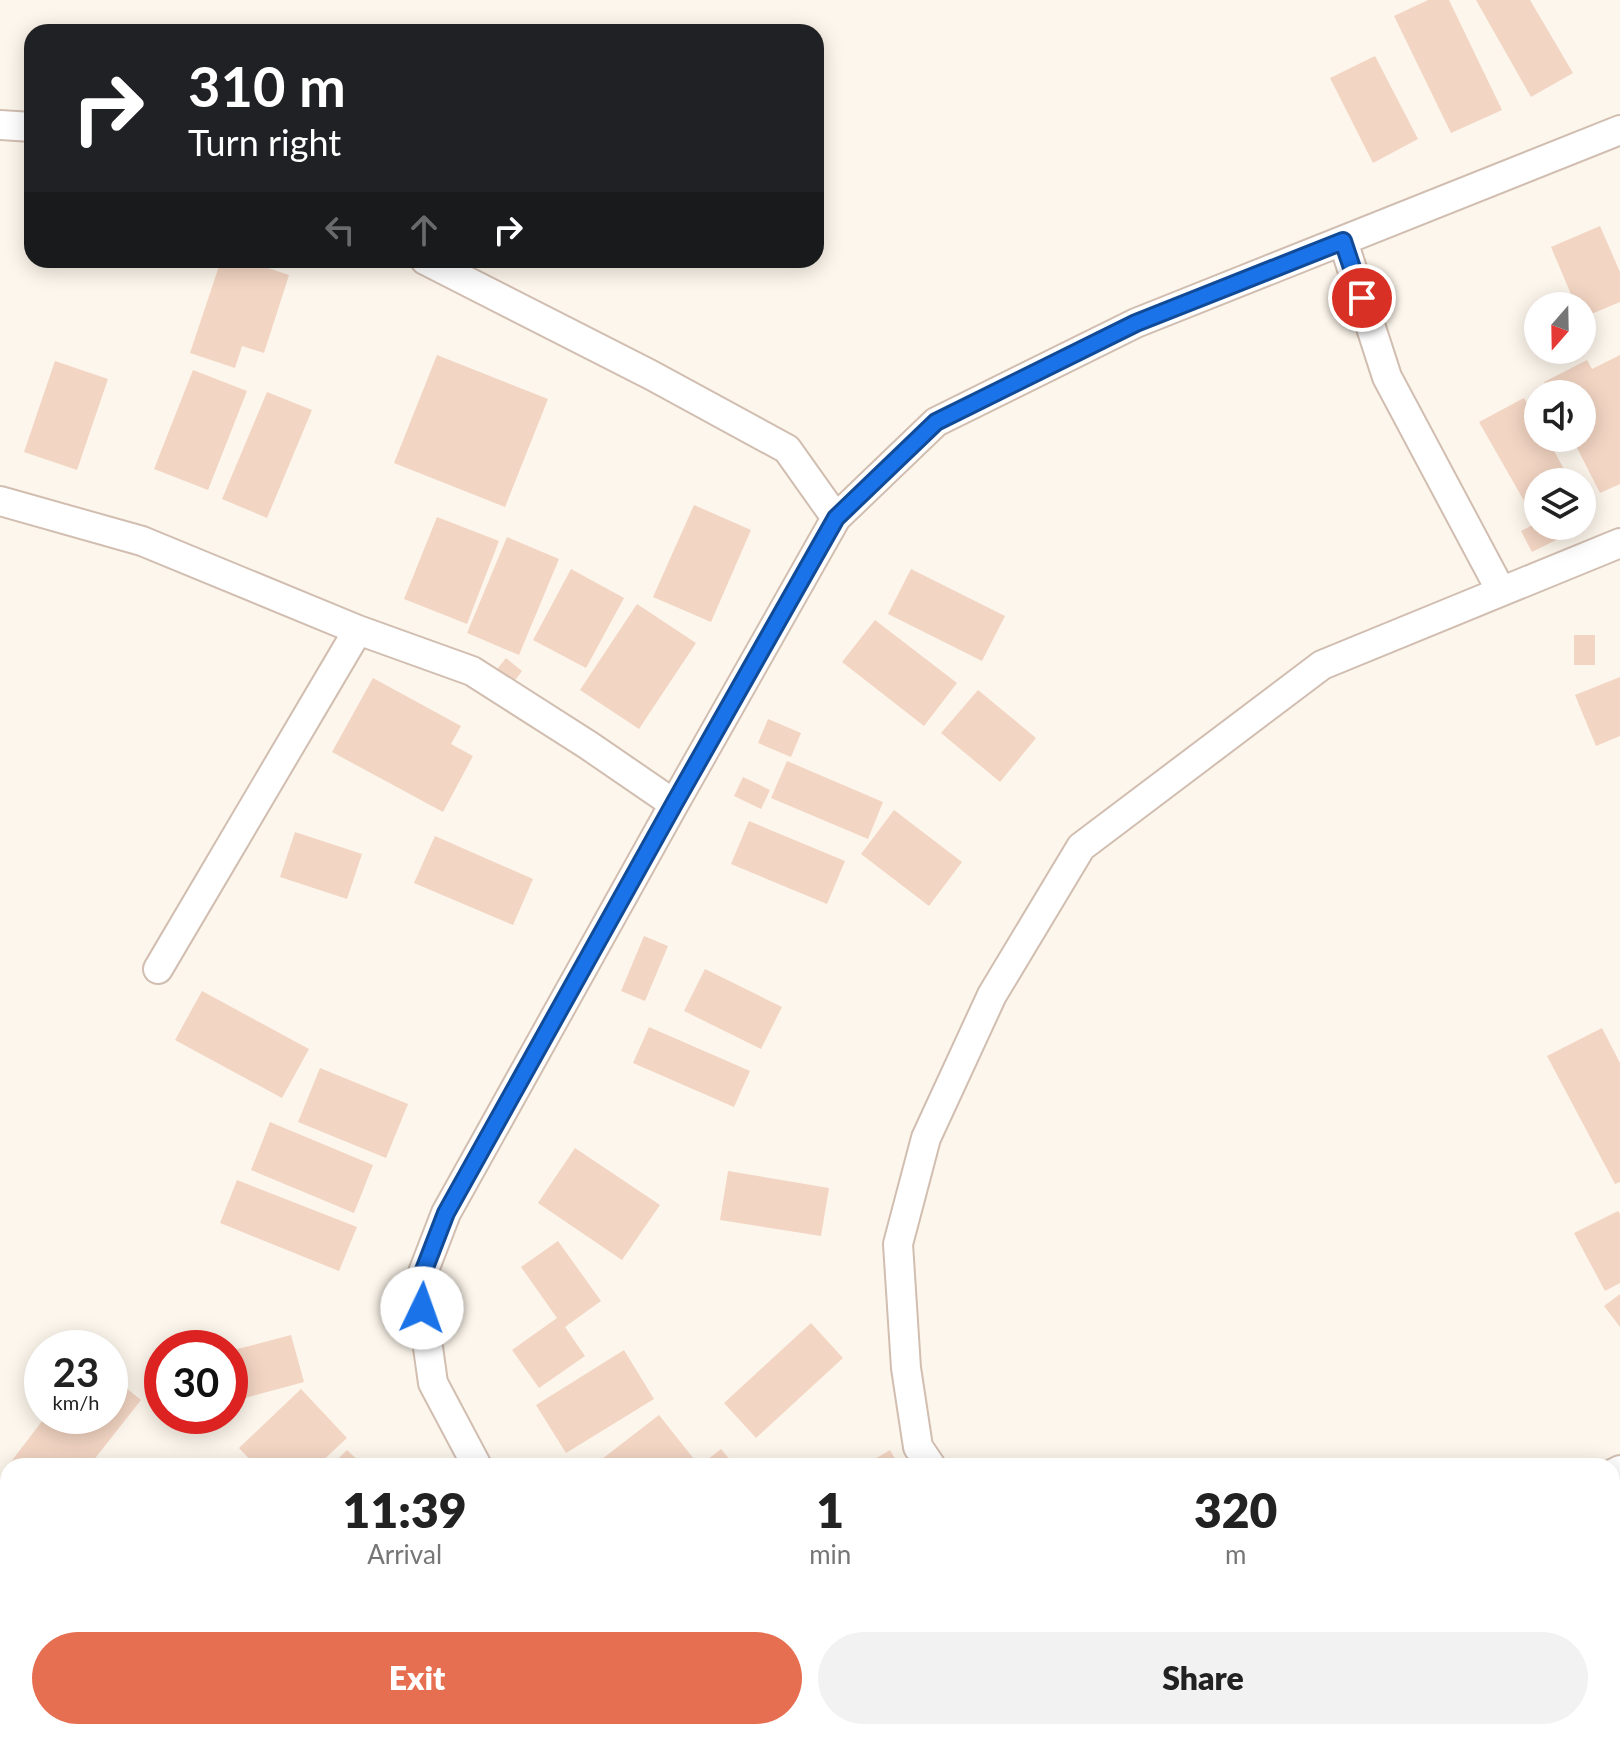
<!DOCTYPE html>
<html lang="en">
<head>
<meta charset="utf-8">
<style>
	body { margin:0; font-family:Lato,sans-serif; background:#f2f2f2; color:#222; height:100vh; display:flex; flex-direction:column; font-size:30px; white-space:nowrap }
	* { box-sizing:border-box; margin:0 }
	p { font-size:26px; color:#767676 }
	.icon { flex:none; width:44px; height:44px; fill:none; stroke:currentColor; stroke-width:2; stroke-linecap:round; stroke-linejoin:round }
	.map { position:relative; flex:1; overflow:hidden }
	.panel { position:absolute; left:0px; top:1458px; width:1620px; height:282px; display:flex; flex-direction:column; background:#fff; border-radius:24px 24px 0 0; box-shadow:0 4px 20px #0003 }
	.panel>* { flex:none }
	.guide { position:absolute; left:24px; top:24px; width:800px; height:244px; border-radius:24px; box-shadow:0 4px 20px #0003; background:#202124; color:#fff; overflow:hidden }
	.needle { width:52px; rotate:200deg }
	.controls { position:absolute; left:1524px; top:292px; display:grid; gap:16px }
	.controls a { display:grid; place-items:center; width:72px; height:72px; border-radius:50%; background:#fff; box-shadow:0 4px 20px #0003; font-size:40px }
	.speed { position:absolute; left:24px; top:1330px; display:flex; gap:16px; font-size:40px; font-weight:700; text-align:center }
	.speed>* { display:grid; place-content:center; width:104px; height:104px; border-radius:50%; background:#fff; box-shadow:0 4px 20px #0003; line-height:1 }
	.speed small { font-size:20px; font-weight:400 }
	.speed .limit { border:12px solid #d22; background:#fff; color:#111 }
	.pin { position:absolute; display:grid; place-items:center; width:68px; height:68px; color:#fff; margin:-34px; border:4px solid #fff; border-radius:50%; box-shadow:0 2px 8px #0007 }
	.me { position:absolute; width:88px; margin:-44px; rotate:3deg; stroke-linejoin:round; filter:drop-shadow(0 0 6px #0008) }
	.turn { display:flex; align-items:center; gap:28px; height:168px; padding:0 32px; font-size:36px }
	.turn .icon { width:104px; height:104px; stroke-width:2.5 }
	.turn b { display:block; font-size:56px; line-height:68px }
	.lanes { display:flex; align-items:center; height:76px; padding:0 32px; background:#0003; justify-content:center; gap:40px; direction:ltr }
	.lanes .off { opacity:.35 }
	.eta { display:flex; justify-content:space-evenly; align-items:center; height:136px; text-align:center }
	.eta b { font-size:48px; font-weight:800; line-height:56px }
	.button { display:flex; gap:16px; margin-top:auto; padding:16px 32px }
	.button a { flex:1; height:92px; border-radius:48px; background:#e76f51; color:#fff; font-size:32px; font-weight:800; line-height:92px; text-align:center }
	.button a+a { background:#f2f2f2; color:#222 }
	.map>svg:first-child { display:block }
	.building { fill:#f3d5c3 }
	.lines { fill:none; stroke-linecap:round; stroke-linejoin:round }
	.minor-casing { stroke:#d1beb0; stroke-width:32 }
	.minor { stroke:#fff; stroke-width:28 }
	.route-casing { stroke:#114b97; stroke-width:20 }
	.route { stroke:#1a73e8; stroke-width:14 }
</style>
</head>
<body>
<div class="map">
<svg width="1620" height="1739" viewBox="0 0 1620 1739">
	<rect width="100%" height="100%" fill="#fdf6ec"/>
	<path class="building" d="M1428 0H1449L1502 110 1451 133 1394 16Z
		M1476 0H1530L1573 73 1531 97Z
		M1375 56 1418 139 1373 163 1330 78Z
		M1600 226 1620 272V302L1582 318V306H1576L1551 247Z
		M221 260H243L289 275 264 353 242 346 235 368 190 353Z
		M437 355 548 399 505 507 394 463Z
		M1620 355V484L1600 493 1572 438H1582V394H1550L1544 382 1587 360 1592 369Z
		M55 361 108 379 77 470 24 452Z
		M193 370 247 391 208 490 154 469Z
		M267 392 312 410 267 518 222 499Z
		M1524 398 1538 423V438H1547L1571 482H1538V519L1535 520 1479 422Z
		M694 505 751 530 711 622 653 597Z
		M437 517 499 541 467 624 404 599Z
		M1538 522V526H1572L1574 531 1532 552 1521 531Z
		M507 537 559 559 519 655 467 633Z
		M571 569 624 598 586 668 533 640Z
		M911 569 1005 616 982 661 888 614Z
		M637 604 696 643 639 729 580 690Z
		M875 620 957 683 924 726 842 662Z
		M1574 635H1595V665H1574Z
		M506 658 522 671 507 691 490 678Z
		M1620 677V736L1596 746 1575 695Z
		M373 678 461 726 451 744 473 756 443 812 332 752Z
		M978 690 1036 738 1000 782 941 733Z
		M768 719 801 733 791 757 758 743Z
		M787 761 883 802 868 839 771 798Z
		M743 777 770 790 761 809 734 796Z
		M894 810 962 862 929 906 861 854Z
		M749 821 845 861 827 904 731 864Z
		M295 832 362 854 347 899 280 877Z
		M435 836 533 879 513 925 414 883Z
		M644 936 668 946 645 1001 621 991Z
		M705 969 782 1007 761 1049 684 1011Z
		M202 991 309 1049 282 1098 175 1040Z
		M649 1027 750 1071 734 1107 633 1063Z
		M1602 1028 1620 1063V1182L1615 1184 1547 1056Z
		M320 1068 408 1104 386 1158 298 1122Z
		M270 1122 373 1165 354 1213 251 1170Z
		M575 1148 660 1205 622 1260 538 1203Z
		M728 1171 829 1188 821 1236 720 1220Z
		M237 1180 357 1227 339 1271 220 1223Z
		M1618 1211 1620 1214V1283L1605 1291 1574 1233Z
		M558 1241 601 1301 565 1327 585 1356 539 1388 512 1350 557 1318 521 1267Z
		M1620 1294V1327L1604 1306Z
		M811 1323 843 1358 756 1438 724 1403Z
		M291 1335 304 1382 230 1402V1351Z
		M624 1350 654 1399 566 1453 536 1405Z
		M110 1375 141 1400 89 1466H14L10 1463 46 1416H110Z
		M301 1389 347 1438 317 1466H256L239 1448Z
		M659 1415 694 1459 685 1466H593Z
		M721 1449 735 1466H699Z
		M347 1450 364 1466H331Z
		M890 1450 899 1466H859L873 1460Z
		M8 1688V1732H38L32 1739H0V1698Z
		M95 1732H136L141 1737 138 1739H87Z
		M938 1732H970L960 1739H943Z"/>
	<g class="lines">
		<g class="minor-casing">
			<path id="minor" d="M0 125 32 127
				M1343 241 1387 377 1501 591
				M425 260 651 375 787 449 836 518
				M0 501 142 541 358 630 472 671 588 745 674 804
				M158 969 358 630
				M477 1466 433 1383 419 1283 446 1213 674 804 836 518 936 422 1136 323 1620 130
				M931 1466 918 1447 906 1368 898 1244 926 1138 992 995 1081 847 1322 665 1620 543
				M1612 1474 1620 1470
				M239 1732 244 1739
				M746 1732 755 1739
				M470 1739 481 1732
				M1080 1739 1098 1732"/>
		</g>
		<use href="#minor" class="minor"/>
	</g>
	<g class="lines">
		<g class="route-casing">
			<path id="route" d="M422 1308 419 1283 446 1213 674 804 836 518 936 422 1136 323 1343 241 1362 298"/>
		</g>
		<use href="#route" class="route"/>
	</g>
</svg>
<div class="controls">
<a><svg class="needle" viewBox="-14 -14 28 28"><path d="M0-13l5 13h-10z" fill="#e53935"/><path d="M0 13l5-13h-10z" fill="#767676"/></svg></a>
<a><svg class="icon" aria-label="sound" viewBox="0 0 24 24"><path d="M4 9h4l5-4v14l-5-4H4zM17 9q2 3 0 6"/></svg></a>
<a><svg class="icon" aria-label="layers" viewBox="0 0 24 24"><path d="M12 4l9 5-9 5-9-5zM3 14l9 5 9-5"/></svg></a>
</div>
<div class="speed"><div>23<small>km/h</small></div><div class="limit">30</div></div>
<div class="pin" style="left:1362px;top:298px;background:#d93025"><svg class="icon" aria-label="arrive" viewBox="0 0 24 24"><path d="M6 21V4h12l-3 4 3 4H6"/></svg></div>
<svg class="me" style="left:422px;top:1308px" viewBox="-20 -20 40 40"><circle r="19" fill="#fff"/><path d="M0-13L10 11 0 6-10 11z" fill="#1a73e8"/></svg>
<div class="guide">
<div class="turn"><svg class="icon" aria-label="right" viewBox="0 0 24 24"><path d="M7 20v-9h11M14 6l5 5-5 5"/></svg><div><b>310 m</b>Turn right</div></div>
<div class="lanes"><svg class="icon off" aria-label="left" viewBox="0 0 24 24"><path d="M17 20v-9H6M10 6l-5 5 5 5"/></svg><svg class="icon off" aria-label="ahead" viewBox="0 0 24 24"><path d="M12 20V5M6 11l6-6 6 6"/></svg><svg class="icon" aria-label="right" viewBox="0 0 24 24"><path d="M7 20v-9h11M14 6l5 5-5 5"/></svg></div>
</div>
<section class="panel">
<div class="eta">
<div><b>11:39</b><p>Arrival</p></div>
<div><b>1</b><p>min</p></div>
<div><b>320</b><p>m</p></div>
</div>
<div class="button"><a>Exit</a><a>Share</a></div>
</section>
</div>
</body>
</html>
